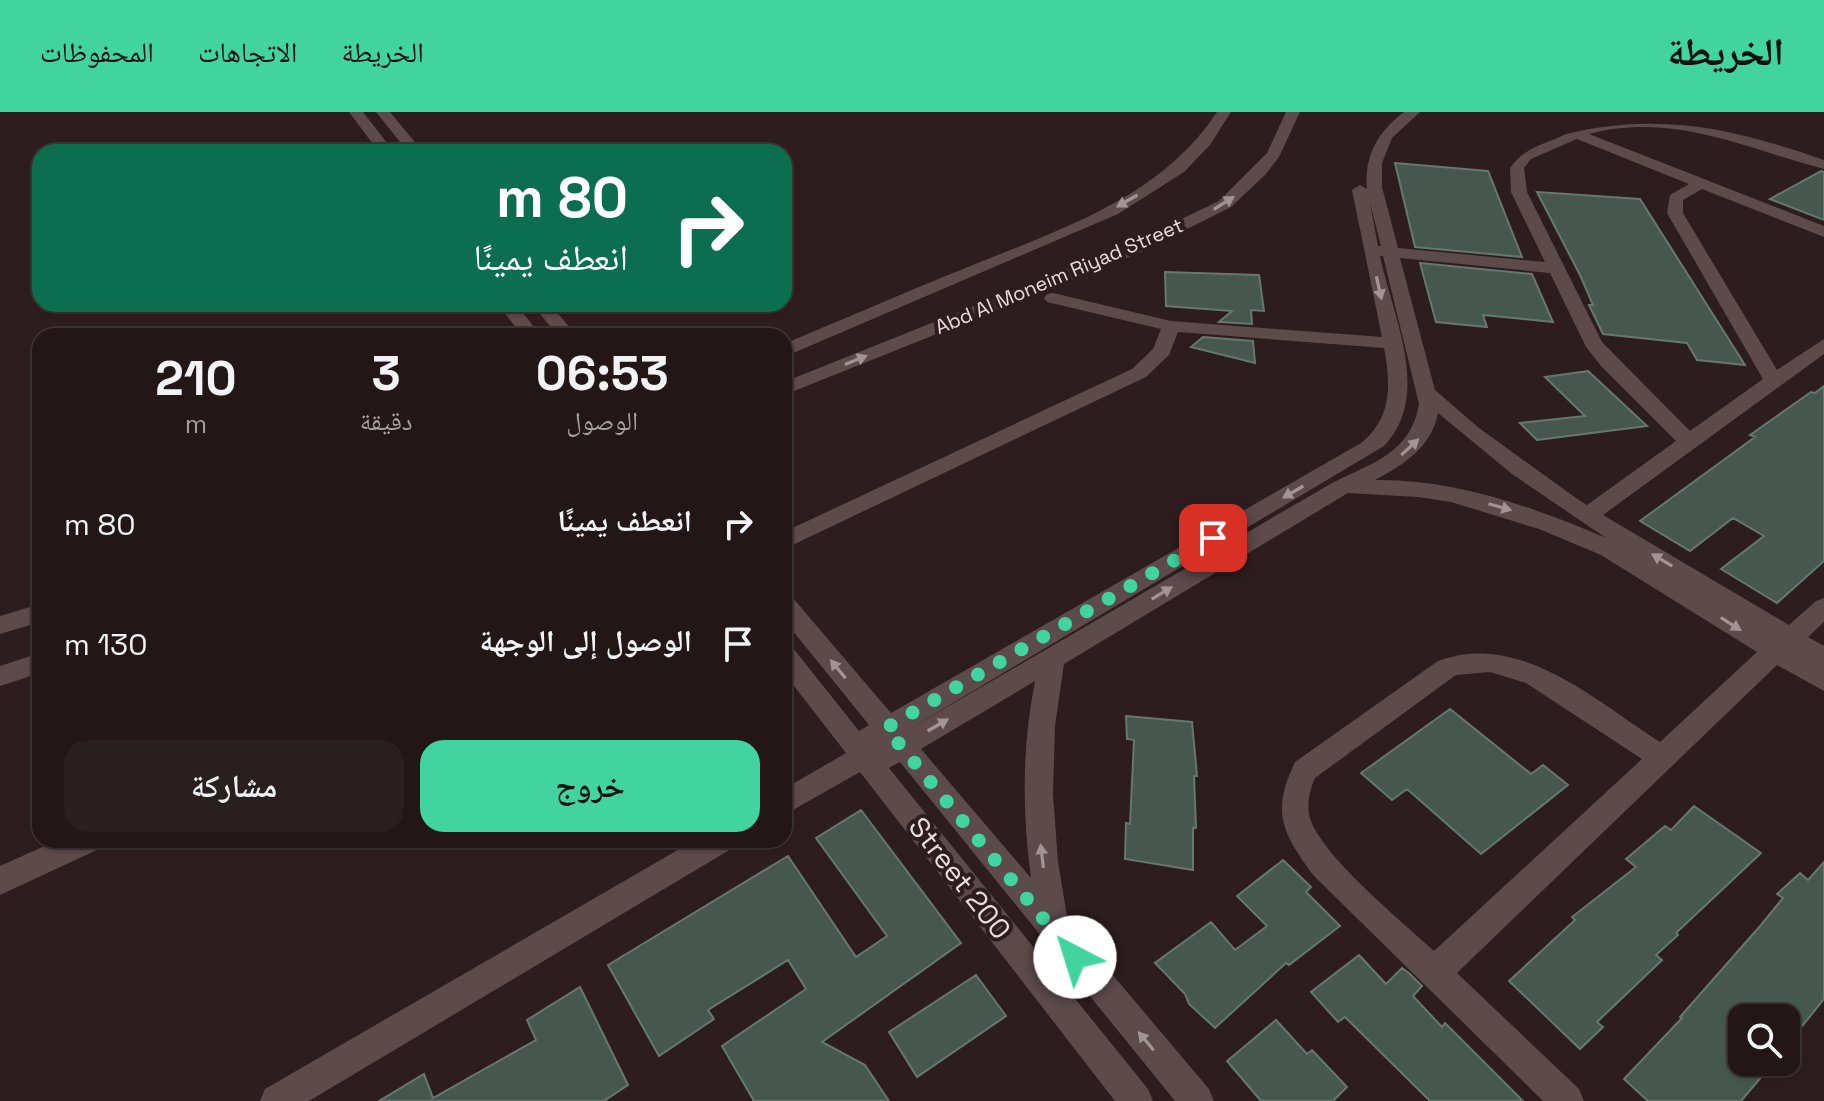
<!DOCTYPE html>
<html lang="ar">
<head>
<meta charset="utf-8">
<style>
	body { margin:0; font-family:"Space Grotesk","Noto Naskh Arabic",sans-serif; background:#2a1f1f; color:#f1f3f6; direction:rtl; height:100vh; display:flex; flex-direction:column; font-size:30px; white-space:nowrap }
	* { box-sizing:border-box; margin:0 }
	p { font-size:26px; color:#a29fa1 }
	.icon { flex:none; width:44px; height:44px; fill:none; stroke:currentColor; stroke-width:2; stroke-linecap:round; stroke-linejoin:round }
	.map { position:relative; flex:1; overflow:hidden; direction:ltr }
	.drawer { position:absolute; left:32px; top:216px; width:760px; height:520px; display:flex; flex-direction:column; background:#221616; border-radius:24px; box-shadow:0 2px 6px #0004,0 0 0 2px #3f3535; direction:rtl }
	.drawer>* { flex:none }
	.guide { position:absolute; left:32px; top:32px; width:760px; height:168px; border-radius:24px; box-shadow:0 2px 6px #0004,0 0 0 2px #3f3535; direction:rtl; background:#0b6e4f; color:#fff; overflow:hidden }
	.fabs { position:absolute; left:1728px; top:892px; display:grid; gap:16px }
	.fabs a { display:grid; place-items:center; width:72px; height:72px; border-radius:16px; background:#221616; box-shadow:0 2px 6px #0004,0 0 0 2px #3f3535; font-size:40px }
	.pin { position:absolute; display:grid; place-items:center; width:68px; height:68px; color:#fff; margin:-34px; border-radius:16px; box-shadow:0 4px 12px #0006 }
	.me { position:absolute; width:88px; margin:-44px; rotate:320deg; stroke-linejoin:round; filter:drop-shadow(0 0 6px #0008) }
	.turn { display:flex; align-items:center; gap:28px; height:168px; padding:0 32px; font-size:36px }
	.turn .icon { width:104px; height:104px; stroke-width:2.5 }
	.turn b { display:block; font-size:56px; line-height:68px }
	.eta { display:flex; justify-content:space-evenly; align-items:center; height:136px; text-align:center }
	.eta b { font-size:48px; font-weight:600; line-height:56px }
	.cta { display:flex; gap:16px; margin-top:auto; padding:16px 32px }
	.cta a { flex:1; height:92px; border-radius:24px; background:#41d4a1; color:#111; font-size:32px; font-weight:600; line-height:92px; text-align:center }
	.cta a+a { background:#2a1f1f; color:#f1f3f6 }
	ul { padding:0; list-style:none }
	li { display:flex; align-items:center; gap:24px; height:120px; padding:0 32px }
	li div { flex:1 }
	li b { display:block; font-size:30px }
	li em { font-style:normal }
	header { display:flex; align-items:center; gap:48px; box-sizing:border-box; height:112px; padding:0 40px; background:#41d4a1; color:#111 }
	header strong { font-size:38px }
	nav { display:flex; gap:44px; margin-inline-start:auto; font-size:28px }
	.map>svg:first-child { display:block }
	.building { fill:#46574f; stroke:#65786f; stroke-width:2 }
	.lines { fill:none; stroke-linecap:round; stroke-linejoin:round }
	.minor { fill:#5d4a4b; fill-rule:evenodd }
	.oneway { fill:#a29494 }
	.route { stroke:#41d4a1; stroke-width:14; stroke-dasharray:0 25.2 }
	.labels { text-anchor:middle; stroke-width:8; stroke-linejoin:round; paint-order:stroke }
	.far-street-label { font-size:20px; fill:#e8dddd; stroke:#2d1d1e }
	.near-street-label { font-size:28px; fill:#e8dddd; stroke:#2d1d1e }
</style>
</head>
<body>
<header>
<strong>الخريطة</strong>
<nav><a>الخريطة</a><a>الاتجاهات</a><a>المحفوظات</a></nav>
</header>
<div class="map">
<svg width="1824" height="989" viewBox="0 0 1824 989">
	<rect width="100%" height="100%" fill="#2d1d1e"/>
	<path class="building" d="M1395 51 1488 59 1522 145 1415 135Z
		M1821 59 1824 60V108L1770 87Z
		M1537 80 1640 87 1745 253 1697 248 1687 231 1603 222 1589 193H1593L1580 163Z
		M1420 151 1532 162 1553 210 1483 203 1487 215 1436 210Z
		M1165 160 1259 163 1264 199 1251 198 1252 212 1219 210 1232 199 1166 194Z
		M1203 225 1253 229 1255 251 1191 235Z
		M1588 259 1647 314 1537 328 1520 311 1585 304 1545 265Z
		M1824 274V449L1777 491 1721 457 1764 424 1733 406 1690 439 1640 409 1755 325 1750 323 1811 280 1815 281Z
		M1450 597 1531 662 1543 653 1568 673 1481 742 1407 677 1392 688 1361 661Z
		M1126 604 1192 610 1197 664H1194L1196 716H1193V758L1125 747 1126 711 1130 712 1134 628 1127 627Z
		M1694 694 1761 741 1676 821 1678 823 1656 843 1662 848 1597 910 1603 915 1580 937 1509 869 1575 808 1572 805 1636 755 1626 747 1665 714 1671 718Z
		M861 698 961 831 822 930 865 953 889 989H754L722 934 806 877 788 848 708 898 714 907 659 944 608 853 788 744 856 845 887 824 816 726Z
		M1283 748 1311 775 1306 780 1340 814 1289 853 1286 851 1215 916 1189 892 1185 882 1155 851 1211 810 1235 838 1267 814 1237 784Z
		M1824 750V887L1786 934V906H1742V950H1774L1741 989H1648L1624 967 1682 906 1680 905 1761 813 1783 786 1777 782 1800 761 1808 768Z
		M1359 843 1386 872 1402 856 1410 862 1422 874 1413 884 1442 915 1445 911 1523 989H1430L1345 905 1338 910 1311 880Z
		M976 863 1006 904 917 965 889 920Z
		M580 875 628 973 604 989H379L424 962 433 986 536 928 527 908Z
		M1276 908 1307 942 1312 938 1347 975 1333 989H1261L1227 949Z"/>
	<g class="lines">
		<path class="minor" d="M349 0H363L394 40H379Z
			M376 0H390L423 40H408Z
			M1217 0H1231L1210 33 1184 60 1118 102 784 245V232C844 207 903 181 963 157 1057 118 1159 88 1217 0Z
			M1286 0H1300L1279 45 1266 62 1231 95 1139 141 784 283V270L1127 133 1219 89 1267 41Z
			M1404 0H1420L1392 26 1382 51V75L1398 136 1545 150 1511 80 1510 56C1525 35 1543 33 1566 22 1661 0 1732 16 1824 48V57C1743 36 1674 0 1589 22L1824 114V125L1702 77 1683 88V101L1777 258 1824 227V242L1603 403 1789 513 1816 489 1824 486V510L1808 525 1824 534V579L1777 553 1457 861 1579 977 1584 989H1543L1314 764C1282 721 1271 700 1295 650L1438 549C1519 518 1596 589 1660 630L1757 540 1601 443 1539 417 1451 390 1418 385 1348 381 1064 552 1055 614 1053 682 1058 750 1068 810 1209 977 1214 989H1175L900 650 889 656 1148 977 1153 989H1115L860 660 784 703V677L846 641 784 561V533L793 536 859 619 869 613 784 508V482L792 485 891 601 1361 331C1392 306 1391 273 1384 236L1178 220 1169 243 1146 265 784 437V420L1132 257 1153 237 1161 217 1047 190 1044 186 1047 182 1053 181 1171 209 1382 225 1352 78 1360 73 1367 77C1364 43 1378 20 1404 0ZM1577 27 1689 72 1670 83 1667 101 1763 267 1690 319 1602 230 1527 80 1524 56 1531 47ZM1370 91 1381 134H1378ZM1380 144H1383L1419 292C1411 341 1372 351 1332 371L906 619 1384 334C1433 283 1392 203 1380 144ZM1400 146 1550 161 1586 235 1601 254 1676 329 1587 393 1576 386 1479 316 1435 278ZM1438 301 1512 362 1606 426C1534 395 1455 367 1375 368 1403 353 1432 335 1438 301ZM1490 560 1526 571 1642 647 1434 839C1404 811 1316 740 1309 702 1307 690 1310 677 1315 666L1456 563ZM1035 569C1022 634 1022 701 1031 766L921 637Z
			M498 192H516L541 224H522Z
			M532 192H550L577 224H558Z
			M40 492V510L0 522V504Z
			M40 541V561L0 574V554Z
			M58 728H103L99 737 0 783V754Z
			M695 728H735L731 737 309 989H260L265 977Z"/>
	</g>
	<defs><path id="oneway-solid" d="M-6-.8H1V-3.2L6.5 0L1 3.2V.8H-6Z" transform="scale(2)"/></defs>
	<g class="oneway">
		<use href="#oneway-solid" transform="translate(1127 89) rotate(150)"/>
		<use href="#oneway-solid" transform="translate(1224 91) rotate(-32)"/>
		<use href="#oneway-solid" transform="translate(1379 176) rotate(77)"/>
		<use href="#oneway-solid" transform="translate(856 248) rotate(-22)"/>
		<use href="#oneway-solid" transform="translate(1410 335) rotate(-43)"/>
		<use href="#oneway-solid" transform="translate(1293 380) rotate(150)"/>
		<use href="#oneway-solid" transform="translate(1500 395) rotate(16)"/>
		<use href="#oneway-solid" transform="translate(1662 448) rotate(-149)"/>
		<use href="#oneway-solid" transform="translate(1162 481) rotate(-31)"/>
		<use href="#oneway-solid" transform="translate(1731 512) rotate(32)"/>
		<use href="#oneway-solid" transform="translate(838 557) rotate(-129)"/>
		<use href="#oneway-solid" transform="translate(938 613) rotate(-30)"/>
		<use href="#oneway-solid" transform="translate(1042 744) rotate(-97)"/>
		<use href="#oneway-solid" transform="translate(1146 929) rotate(-130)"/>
	</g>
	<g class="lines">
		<path class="route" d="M1075 845 886 616 1213 426"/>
	</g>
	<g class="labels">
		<g class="far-street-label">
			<text transform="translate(1059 164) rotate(-23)" y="7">Abd Al Moneim Riyad Street</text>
		</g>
		<g class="near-street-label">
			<text transform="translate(960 766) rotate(52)" y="10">Street 200</text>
		</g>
	</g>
</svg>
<div class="fabs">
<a><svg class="icon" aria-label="search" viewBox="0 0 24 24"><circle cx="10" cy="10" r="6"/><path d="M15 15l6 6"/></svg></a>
</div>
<div class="pin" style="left:1213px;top:426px;background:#d93025"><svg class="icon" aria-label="arrive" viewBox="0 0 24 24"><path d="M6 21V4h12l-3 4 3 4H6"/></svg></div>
<svg class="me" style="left:1075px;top:845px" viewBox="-20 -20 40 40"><circle r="19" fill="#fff"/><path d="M0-13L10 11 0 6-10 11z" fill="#41d4a1"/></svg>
<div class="guide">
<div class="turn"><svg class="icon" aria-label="right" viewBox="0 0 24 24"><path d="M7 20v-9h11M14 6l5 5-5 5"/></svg><div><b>80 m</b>انعطف يمينًا</div></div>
</div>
<section class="drawer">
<div class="eta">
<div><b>06:53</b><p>الوصول</p></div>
<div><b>3</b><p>دقيقة</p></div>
<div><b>210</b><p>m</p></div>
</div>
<ul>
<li><svg class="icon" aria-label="right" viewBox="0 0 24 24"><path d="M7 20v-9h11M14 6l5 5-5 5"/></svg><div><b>انعطف يمينًا</b></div><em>80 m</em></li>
<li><svg class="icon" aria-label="arrive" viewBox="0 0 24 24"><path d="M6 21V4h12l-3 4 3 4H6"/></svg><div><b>الوصول إلى الوجهة</b></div><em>130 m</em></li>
</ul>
<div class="cta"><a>خروج</a><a>مشاركة</a></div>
</section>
</div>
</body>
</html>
